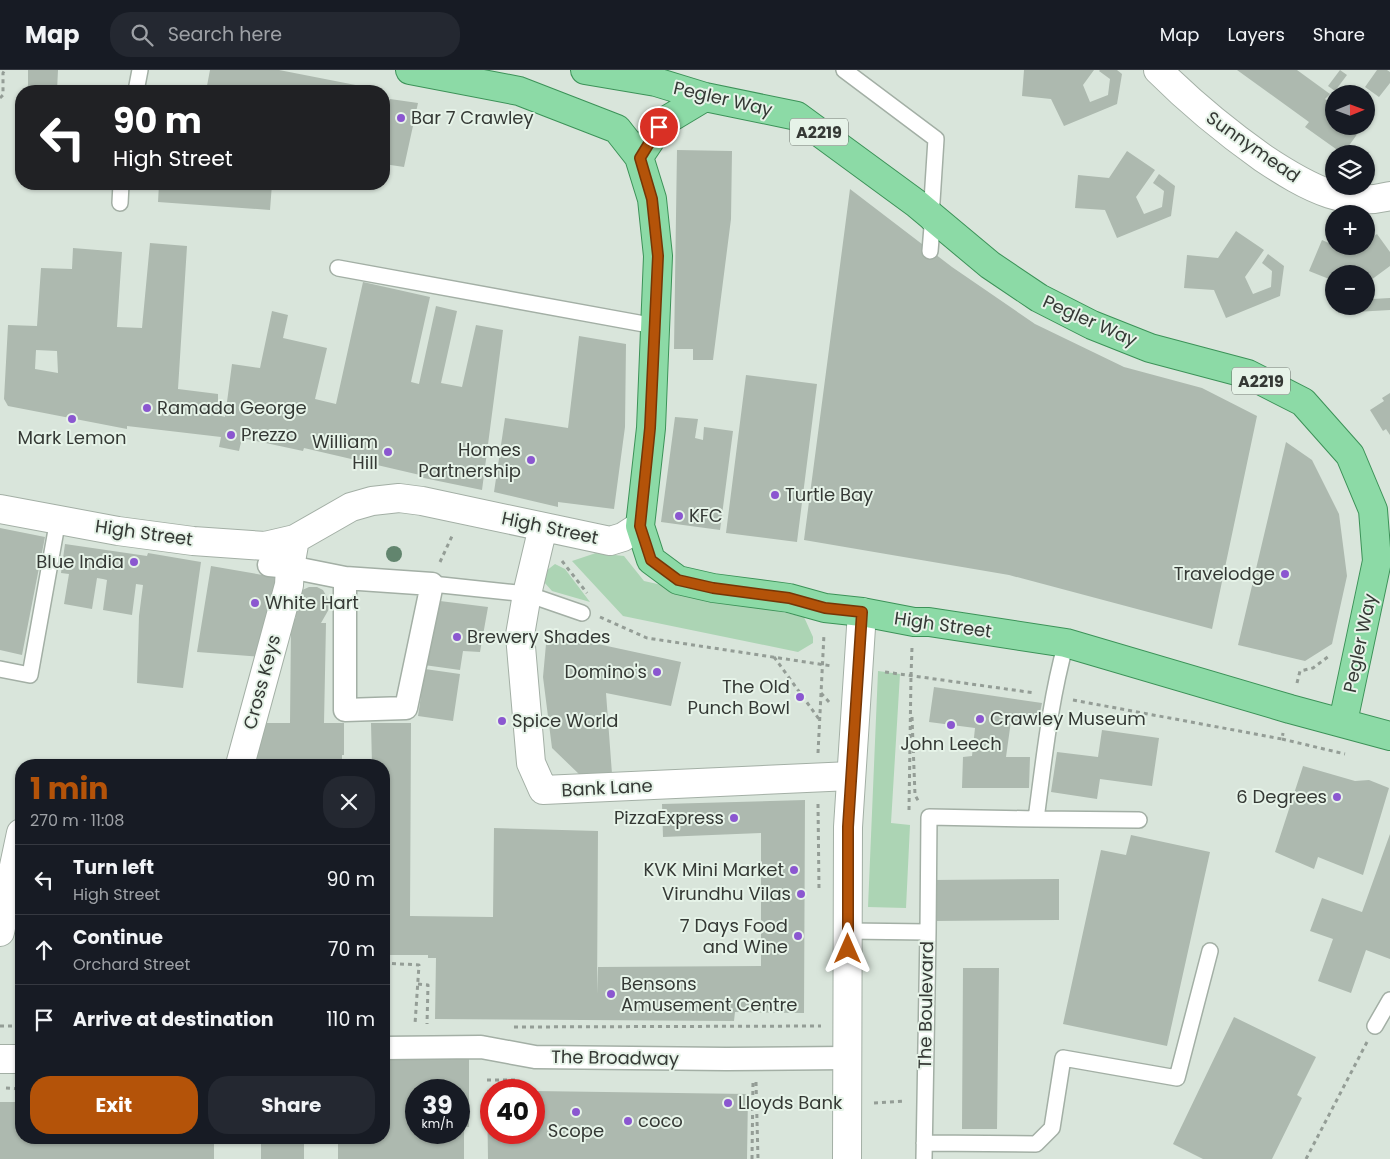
<!DOCTYPE html>
<html lang="en">
<head>
<meta charset="utf-8">
<style>
	body { margin:0; font-family:Poppins,sans-serif; background:#242831; color:#f1f3f6; height:100vh; display:flex; flex-direction:column; font-size:19px; white-space:nowrap }
	* { box-sizing:border-box; margin:0 }
	p { font-size:16px; color:#9ea1a6 }
	.icon { flex:none; width:28px; height:28px; fill:none; stroke:currentColor; stroke-width:2; stroke-linecap:round; stroke-linejoin:round }
	.map { position:relative; flex:1; overflow:hidden }
	.drawer { position:absolute; left:15px; top:689px; width:375px; height:385px; display:flex; flex-direction:column; background:#171b24; border-radius:20px; box-shadow:0 1px 4px #0004 }
	.drawer>* { flex:none }
	.top-card { position:absolute; left:15px; top:15px; width:375px; height:105px; border-radius:20px; box-shadow:0 1px 4px #0004; background:#202124; color:#fff; overflow:hidden }
	.needle { width:32px; rotate:89deg }
	.tools { position:absolute; left:1325px; top:15px; display:grid; gap:10px }
	.tools a { display:grid; place-items:center; width:50px; height:50px; border-radius:50%; background:#171b24; box-shadow:0 1px 4px #0004; font-size:25px }
	.speed { position:absolute; left:405px; top:1009px; display:flex; gap:10px; font-size:25px; font-weight:700; text-align:center }
	.speed>* { display:grid; place-content:center; width:65px; height:65px; border-radius:50%; background:#171b24; box-shadow:0 1px 4px #0004; line-height:1 }
	.speed small { font-size:12px; font-weight:400 }
	.speed .limit { border:8px solid #d22; background:#fff; color:#111 }
	.pin { position:absolute; display:grid; place-items:center; width:42px; height:42px; color:#fff; margin:-21px; border:2px solid #fff; border-radius:50%; box-shadow:0 1px 5px #0007 }
	.me { position:absolute; width:55px; margin:-28px; rotate:0deg; stroke-linejoin:round; filter:drop-shadow(0 0 4px #0008) }
	.turn { display:flex; align-items:center; gap:18px; height:105px; padding:0 15px; font-size:22px }
	.turn .icon { width:65px; height:65px; stroke-width:2.5 }
	.turn b { display:block; font-size:35px; line-height:42px }
	.round { display:grid; place-items:center; flex:none; width:52px; height:52px; border-radius:20px; background:#242831 }
	.headline { display:flex; align-items:center; justify-content:space-between; height:85px; padding:0 15px }
	h1 { font-size:30px; font-weight:700; line-height:38px; color:#b45309 }
	.action { display:flex; gap:10px; margin-top:auto; padding:10px 15px }
	.action a { flex:1; height:58px; border-radius:20px; background:#b45309; color:#fff; font-size:20px; font-weight:700; line-height:58px; text-align:center }
	.action a+a { background:#242831; color:#f1f3f6 }
	ul { padding:0; list-style:none }
	li { display:flex; align-items:center; gap:15px; height:70px; padding:0 15px; border-top:1px solid #363941 }
	li div { flex:1 }
	li b { display:block; font-size:19px }
	li em { font-style:normal }
	header { display:flex; align-items:center; gap:30px; box-sizing:border-box; height:70px; padding:0 25px; background:#171b24; border-bottom:1px solid #363941 }
	header strong { font-size:24px }
	nav { display:flex; gap:28px; margin-inline-start:auto; font-size:18px }
	.search { width:350px; height:45px; background:#242831; display:flex; align-items:center; gap:12px; box-sizing:border-box; padding:0 18px; border-radius:20px; color:#9ea1a6; font-size:19px }
	.map>svg:first-child { display:block }
	.green { fill:#acd4b4 }
	.building { fill:#adb9af; fill-rule:evenodd }
	.lines { fill:none; stroke-linecap:round; stroke-linejoin:round }
	.service-casing { stroke:#a3afa5; stroke-width:18 }
	.pedestrian-casing { stroke:#a3afa5; stroke-width:25 }
	.minor-casing { stroke:#a3afa5; stroke-width:30 }
	.tertiary-casing { stroke:#a3afa5; stroke-width:30 }
	.primary-casing { stroke:#3c9258; stroke-width:30 }
	.path { stroke:#949d96; stroke-width:3; stroke-dasharray:4 4; stroke-linecap:butt }
	.service { stroke:#fff; stroke-width:15 }
	.pedestrian { stroke:#fff; stroke-width:22 }
	.minor { stroke:#fff; stroke-width:28 }
	.tertiary { stroke:#fff; stroke-width:28 }
	.primary { stroke:#8cdaa6; stroke-width:28 }
	.tree { fill:#62856e }
	.route-casing { stroke:#753606; stroke-width:12 }
	.route { stroke:#b45309; stroke-width:9 }
	.poi-dot { fill:#8b57d0; stroke:#e6f3e8; stroke-width:2 }
	.labels { text-anchor:middle; stroke-width:4; stroke-linejoin:round; paint-order:stroke }
	.shield { fill:#e6f3e8; stroke:#6a716b; stroke-width:1 }
	.shield-label { font-size:16px; font-weight:bold; fill:#353935 }
	.street-label { font-size:18px; fill:#353935; stroke:#e6f3e8 }
	.poi-label { font-size:18px; fill:#353935; stroke:#e6f3e8; text-anchor:start }
</style>
</head>
<body>
<header>
<strong>Map</strong>
<div class="search"><svg class="icon" aria-label="search" viewBox="0 0 24 24"><circle cx="10" cy="10" r="6"/><path d="M15 15l6 6"/></svg>Search here</div>
<nav><a>Map</a><a>Layers</a><a>Share</a></nav>
</header>
<div class="map">
<svg width="1390" height="1089" viewBox="0 0 1390 1089">
	<rect width="100%" height="100%" fill="#d9e5db"/>
	<path class="green" d="M596 483 624 486 644 511 804 547 813 567V573L798 582 623 546 572 491Z
		M555 494 565 499 590 532 552 521 544 512 546 501Z
		M878 601 900 604 891 753 910 755 906 838 868 837Z"/>
	<path class="building" d="M28 0H58L57 21H28Z
		M210 0H279L376 19 375 21H206Z
		M1024 0H1094L1083 15 1090 32 1108 25 1110 9 1099 1 1100 0H1117L1122 4 1117 34 1064 56 1051 29 1022 26Z
		M1237 0H1297L1330 24 1325 29 1334 35V56H1363L1343 84 1305 57 1309 52Z
		M1340 0 1347 5 1335 21 1328 16Z
		M1377 0H1387L1390 2V13L1379 27 1365 17Z
		M390 29 418 33 404 97 384 94V63Z
		M677 80 732 81 731 149 713 290H693V279H674Z
		M1127 81 1155 100 1136 127 1144 144 1162 137 1164 121 1153 113 1159 104 1175 116 1171 146 1117 168 1105 140 1075 138 1078 105 1109 108Z
		M159 114H272L270 140 158 132Z
		M850 119 952 197 1035 254 1124 297 1202 318 1257 346 1212 559 1009 505 804 470Z
		M1236 161 1264 180 1245 207 1253 224 1271 217 1272 201 1262 193 1268 184 1284 196 1280 226 1226 248 1214 220 1184 218 1187 185 1218 188Z
		M1377 164 1390 182V196L1371 210 1372 229 1390 228V240L1338 243V236H1366V204H1334V211L1309 201 1322 170 1351 183 1360 176H1366V172Z
		M150 173 187 176 178 319 218 324V345L225 347 232 294 260 298 272 241 288 245 283 268 327 278 315 329 336 334 363 212 430 227 411 312 419 314 436 236 457 241 441 313 462 317 476 255 503 260 482 420 419 407 420 405 304 378 303 381 242 368 239 381 219 377 221 367 127 356V359L8 336 4 329 8 255 37 256 41 198 72 199 73 178 122 182 117 257 142 258ZM36 280 57 281 58 303 35 299Z
		M579 266 626 274 625 357 614 439 558 432V437L494 422 505 348 568 358Z
		M746 305 817 314 797 472 726 463Z
		M1390 323V365L1386 359 1383 361 1370 340 1384 331 1382 328Z
		M675 347 698 349 695 368 703 370 704 357 733 361 720 460 661 452Z
		M1286 372 1312 390 1339 444 1347 506 1332 574 1305 591 1238 575Z
		M0 458 45 467 22 585 0 580Z
		M65 474 147 486 148 483 201 492 183 618 137 613 139 546 143 515 136 514 132 545 103 540 107 510 103 509 97 508 92 539 64 534 69 504 61 503Z
		M211 496 280 508 264 587 197 582Z
		M309 517H317L323 520 329 531V539L321 553H326L324 653H344V685H342V695H250L258 653H290L291 556 296 547 293 542 298 522Z
		M432 530 488 537 480 582 463 581 460 600 424 595Z
		M547 563 681 592 671 636 606 623 612 704 580 705 552 678 543 607Z
		M425 599 460 604 453 651 418 646Z
		M934 617 1042 633 1038 652 1011 651 1006 687H1030L1029 718H962L963 687 972 686 975 658 929 652Z
		M371 653H411L410 846 493 847 494 758 598 761 597 924 598 897 761 896V763L663 767 662 734 805 730 804 943 735 942 734 951 435 949 436 888H428V885H384V695H372Z
		M1102 660 1159 668 1152 716 1100 709 1097 729 1051 722 1057 682 1098 687Z
		M1303 696 1355 711 1369 710 1389 718 1363 805 1318 787 1314 799 1275 782Z
		M1390 764V889L1366 880 1351 923 1318 911 1333 869 1310 861 1322 828 1362 842Z
		M1131 765 1210 782 1167 976 1063 954 1101 780 1126 785Z
		M1059 809V850L933 851 932 810Z
		M963 898H999L997 1059H962Z
		M1234 947 1316 987 1297 1025 1302 1028 1272 1089H1203L1173 1074Z
		M384 983 469 984V1057H464V1089H338V1068H384ZM416 1020H459V1062H416Z
		M487 1020H491V1062H534V1021L748 1024 747 1089H488Z
		M0 1032H21V1068H236V1070H214V1089H0Z
		M261 1068H304V1089H261Z"/>
	<g class="lines">
		<g class="service-casing">
			<path id="service" d="M844 0 936 69 931 147
				M136 21 140 0
				M120 133 121 114
				M925 146 932 157 930 181
				M338 198 655 256
				M432 514 527 524 582 543
				M0 599 30 605 58 449
				M1036 749 1139 750
				M848 861 928 862 924 1089
				M928 862 929 747 1036 749C1044 690 1050 630 1066 573
				M1375 956 1390 930
				M924 1073 1036 1074 1052 1058 1063 988 1177 1008 1210 881"/>
		</g>
		<g class="pedestrian-casing">
			<path id="pedestrian" d="M269 495 290 497 345 508 432 514 406 638 345 640V508
				M384 978 481 977 535 987 726 989 847 988"/>
		</g>
		<g class="minor-casing">
			<path id="minor" d="M1158 0C1191 33 1225 61 1263 88 1284 102 1306 116 1330 124 1349 130 1371 131 1390 126
				M0 439 118 461 193 471 265 476 295 469 351 437 372 431 399 428 422 431 610 471 623 467 640 456
				M543 457 527 524 520 565 531 693 543 720 851 706
				M240 695 289 515 290 497 295 469
				M0 862 21 763
				M0 989H21"/>
		</g>
		<g class="tertiary-casing">
			<path id="tertiary" d="M847 1089 848 757 862 542"/>
		</g>
		<g class="primary-casing">
			<path id="primary" d="M410 0 519 21 617 59 639 87 652 129 658 186 651 358 640 456 651 490 678 510 713 518 789 528 825 538 862 542 914 552H929L1066 573 1290 639 1390 666
				M585 0 656 12 705 27 797 46 917 134 990 195 1039 228 1092 255 1150 278 1248 304 1303 332 1350 385 1373 440 1377 491 1343 652
				M639 87 659 57 665 51 705 27"/>
		</g>
		<path class="path" d="M0 28 3 25V3L5 0
			M562 491 587 523
			M440 492 453 464
			M600 547 647 568 832 596
			M774 587 819 649
			M885 602 1035 623
			M911 606 912 577
			M1297 613 1300 601 1313 598 1329 586
			M821 623 830 633
			M1073 630 1282 669 1283 663
			M912 647 915 725 919 732
			M1282 669 1345 684
			M818 683 824 564
			M818 734 819 820
			M909 740 911 605
			M384 893 419 895 415 954
			M418 914 428 915 427 954
			M0 956H21
			M514 957 821 956
			M487 1010H516
			M756 1012 758 1089
			M6 1018 21 1019
			M874 1033 905 1031
			M752 1089 753 1011
			M1306 1089 1367 972"/>
		<use href="#service" class="service"/>
		<use href="#pedestrian" class="pedestrian"/>
		<use href="#minor" class="minor"/>
		<use href="#tertiary" class="tertiary"/>
		<use href="#primary" class="primary"/>
	</g>
	<circle class="tree" cx="394" cy="484" r="8"/>
	<g class="lines">
		<g class="route-casing">
			<path id="route" d="M659 57 640 88 652 129 658 186 650 358 640 456 651 490 678 510 713 518 789 528 825 538 862 542 848 757V879"/>
		</g>
		<use href="#route" class="route"/>
	</g>
	<g class="poi-dot">
		<circle cx="401" cy="48" r="5"/>
		<circle cx="147" cy="338" r="5"/>
		<circle cx="72" cy="349" r="5"/>
		<circle cx="231" cy="365" r="5"/>
		<circle cx="388" cy="382" r="5"/>
		<circle cx="531" cy="390" r="5"/>
		<circle cx="775" cy="425" r="5"/>
		<circle cx="679" cy="446" r="5"/>
		<circle cx="134" cy="492" r="5"/>
		<circle cx="1285" cy="504" r="5"/>
		<circle cx="255" cy="533" r="5"/>
		<circle cx="457" cy="567" r="5"/>
		<circle cx="657" cy="602" r="5"/>
		<circle cx="800" cy="627" r="5"/>
		<circle cx="980" cy="649" r="5"/>
		<circle cx="502" cy="651" r="5"/>
		<circle cx="951" cy="655" r="5"/>
		<circle cx="1337" cy="727" r="5"/>
		<circle cx="734" cy="748" r="5"/>
		<circle cx="794" cy="800" r="5"/>
		<circle cx="801" cy="824" r="5"/>
		<circle cx="798" cy="866" r="5"/>
		<circle cx="611" cy="924" r="5"/>
		<circle cx="728" cy="1033" r="5"/>
		<circle cx="576" cy="1042" r="5"/>
		<circle cx="628" cy="1051" r="5"/>
	</g>
	<g class="labels">
		<g class="shield">
			<rect x="790" y="48.5" width="58" height="27" rx="4"/>
			<rect x="1232" y="297.5" width="58" height="27" rx="4"/>
		</g>
		<g class="shield-label">
			<text x="819" y="68">A2219</text>
			<text x="1261" y="317">A2219</text>
		</g>
		<g class="street-label">
			<text transform="translate(723 29) rotate(13)" y="6">Pegler Way</text>
			<text transform="translate(1253 77) rotate(35)" y="6">Sunnymead</text>
			<text transform="translate(1090 251) rotate(24)" y="6">Pegler Way</text>
			<text transform="translate(550 458) rotate(12)" y="6">High Street</text>
			<text transform="translate(144 463) rotate(8)" y="6">High Street</text>
			<text transform="translate(943 555) rotate(8)" y="6">High Street</text>
			<text transform="translate(1360 573) rotate(-78)" y="6">Pegler Way</text>
			<text transform="translate(262 612) rotate(-75)" y="6">Cross Keys</text>
			<text transform="translate(607 718) rotate(-3)" y="6">Bank Lane</text>
			<text transform="translate(926 935) rotate(-89)" y="6">The Boulevard</text>
			<text transform="translate(615 988) rotate(1)" y="6">The Broadway</text>
		</g>
		<g class="poi-label">
			<text x="411" y="54">Bar 7 Crawley</text>
			<text x="157" y="344">Ramada George</text>
			<text x="241" y="371">Prezzo</text>
			<text x="72" y="374" text-anchor="middle">Mark Lemon</text>
			<text x="378" y="378" text-anchor="end">William<tspan x="378" dy="21">Hill</tspan></text>
			<text x="521" y="386" text-anchor="end">Homes<tspan x="521" dy="21">Partnership</tspan></text>
			<text x="785" y="431">Turtle Bay</text>
			<text x="689" y="452">KFC</text>
			<text x="124" y="498" text-anchor="end">Blue India</text>
			<text x="1275" y="510" text-anchor="end">Travelodge</text>
			<text x="265" y="539">White Hart</text>
			<text x="467" y="573">Brewery Shades</text>
			<text x="647" y="608" text-anchor="end">Domino's</text>
			<text x="790" y="623" text-anchor="end">The Old<tspan x="790" dy="21">Punch Bowl</tspan></text>
			<text x="990" y="655">Crawley Museum</text>
			<text x="512" y="657">Spice World</text>
			<text x="951" y="680" text-anchor="middle">John Leech</text>
			<text x="1327" y="733" text-anchor="end">6 Degrees</text>
			<text x="724" y="754" text-anchor="end">PizzaExpress</text>
			<text x="784" y="806" text-anchor="end">KVK Mini Market</text>
			<text x="791" y="830" text-anchor="end">Virundhu Vilas</text>
			<text x="788" y="862" text-anchor="end">7 Days Food<tspan x="788" dy="21">and Wine</tspan></text>
			<text x="621" y="920">Bensons<tspan x="621" dy="21">Amusement Centre</tspan></text>
			<text x="738" y="1039">Lloyds Bank</text>
			<text x="638" y="1057">coco</text>
			<text x="576" y="1067" text-anchor="middle">Scope</text>
		</g>
	</g>
</svg>
<div class="tools">
<a><svg class="needle" viewBox="-14 -14 28 28"><path d="M0-13l5 13h-10z" fill="#e53935"/><path d="M0 13l5-13h-10z" fill="#9ea1a6"/></svg></a>
<a><svg class="icon" aria-label="layers" viewBox="0 0 24 24"><path d="M12 4l9 5-9 5-9-5zM3 14l9 5 9-5"/></svg></a>
<a>+</a>
<a>−</a>
</div>
<div class="speed"><div>39<small>km/h</small></div><div class="limit">40</div></div>
<div class="pin" style="left:659px;top:57px;background:#d93025"><svg class="icon" aria-label="arrive" viewBox="0 0 24 24"><path d="M6 21V4h12l-3 4 3 4H6"/></svg></div>
<svg class="me" style="left:848px;top:879px" viewBox="-20 -20 40 40"><path d="M0-17L14 15 0 8-14 15z" fill="#b45309" stroke="#fff" stroke-width="4"/></svg>
<div class="top-card">
<div class="turn"><svg class="icon" aria-label="left" viewBox="0 0 24 24"><path d="M17 20v-9H6M10 6l-5 5 5 5"/></svg><div><b>90 m</b>High Street</div></div>
</div>
<section class="drawer">
<div class="headline"><div><h1>1 min</h1><p>270 m · 11:08</p></div><a class="round"><svg class="icon" aria-label="close" viewBox="0 0 24 24"><path d="M6 6l12 12M18 6L6 18"/></svg></a></div>
<ul>
<li><svg class="icon" aria-label="left" viewBox="0 0 24 24"><path d="M17 20v-9H6M10 6l-5 5 5 5"/></svg><div><b>Turn left</b><p>High Street</p></div><em>90 m</em></li>
<li><svg class="icon" aria-label="ahead" viewBox="0 0 24 24"><path d="M12 20V5M6 11l6-6 6 6"/></svg><div><b>Continue</b><p>Orchard Street</p></div><em>70 m</em></li>
<li><svg class="icon" aria-label="arrive" viewBox="0 0 24 24"><path d="M6 21V4h12l-3 4 3 4H6"/></svg><div><b>Arrive at destination</b></div><em>110 m</em></li>
</ul>
<div class="action"><a>Exit</a><a>Share</a></div>
</section>
</div>
</body>
</html>
